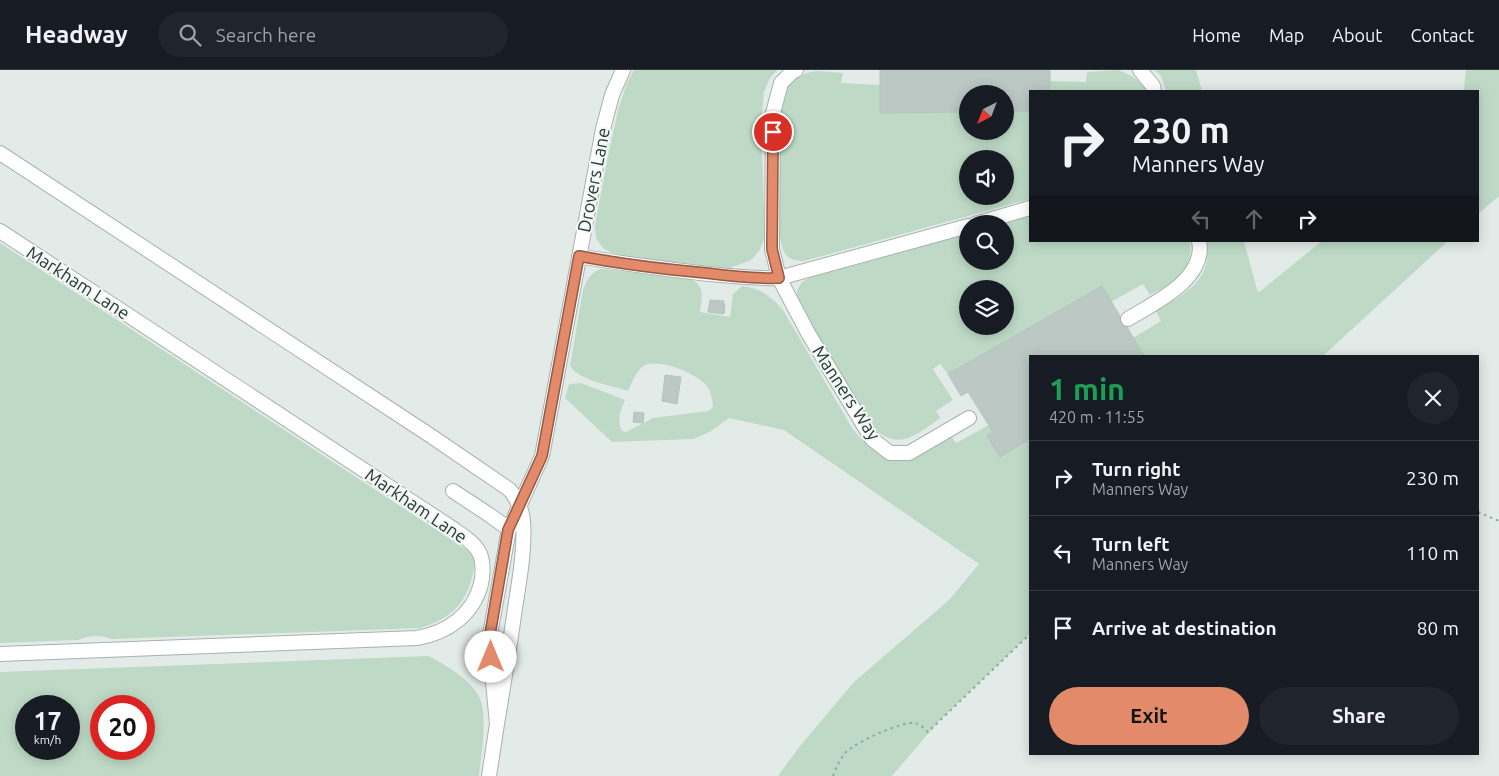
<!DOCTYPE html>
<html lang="en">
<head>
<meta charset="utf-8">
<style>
	body { margin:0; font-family:Ubuntu,sans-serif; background:#20242c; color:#f1f3f6; height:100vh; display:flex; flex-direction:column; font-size:19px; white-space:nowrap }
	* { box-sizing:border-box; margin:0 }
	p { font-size:16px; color:#9ea1a6 }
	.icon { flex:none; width:28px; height:28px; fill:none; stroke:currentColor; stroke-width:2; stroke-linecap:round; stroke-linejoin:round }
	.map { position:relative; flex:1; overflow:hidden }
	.sheet { position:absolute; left:1029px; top:285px; width:450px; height:400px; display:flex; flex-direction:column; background:#171b24; border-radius:0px; box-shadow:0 2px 12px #0003 }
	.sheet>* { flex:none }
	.top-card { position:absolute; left:1029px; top:20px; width:450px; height:152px; border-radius:0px; box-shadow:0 2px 12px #0003; background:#171b24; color:#f1f3f6; overflow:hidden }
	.needle { width:32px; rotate:222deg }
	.controls { position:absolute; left:959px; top:15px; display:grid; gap:10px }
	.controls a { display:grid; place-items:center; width:55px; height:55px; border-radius:50%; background:#171b24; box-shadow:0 2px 12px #0003; font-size:25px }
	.speed { position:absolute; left:15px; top:625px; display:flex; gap:10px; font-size:25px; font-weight:700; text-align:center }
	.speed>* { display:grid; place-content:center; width:65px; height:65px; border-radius:50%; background:#171b24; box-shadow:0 2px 12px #0003; line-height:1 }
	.speed small { font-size:12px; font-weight:400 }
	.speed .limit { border:8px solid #d22; background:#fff; color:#111 }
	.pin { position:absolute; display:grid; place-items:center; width:42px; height:42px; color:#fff; margin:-21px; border:2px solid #fff; border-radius:50%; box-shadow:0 1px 5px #0007 }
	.me { position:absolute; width:55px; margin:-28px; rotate:0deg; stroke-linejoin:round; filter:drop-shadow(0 0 4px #0008) }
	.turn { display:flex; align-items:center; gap:18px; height:105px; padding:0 20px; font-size:22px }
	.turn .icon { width:65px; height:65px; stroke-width:2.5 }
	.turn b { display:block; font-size:35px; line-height:42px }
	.lanes { display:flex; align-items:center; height:48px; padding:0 20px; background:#0003; justify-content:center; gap:25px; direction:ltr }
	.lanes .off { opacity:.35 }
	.round { display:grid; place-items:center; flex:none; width:52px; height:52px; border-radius:26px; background:#20242c }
	.headline { display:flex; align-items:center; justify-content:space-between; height:85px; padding:0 20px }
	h1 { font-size:30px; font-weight:600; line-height:38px; color:#1e9e55 }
	.action { display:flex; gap:10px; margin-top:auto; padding:10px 20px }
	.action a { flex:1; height:58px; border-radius:30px; background:#e28a69; color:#111; font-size:20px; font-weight:600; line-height:58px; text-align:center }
	.action a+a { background:#20242c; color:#f1f3f6 }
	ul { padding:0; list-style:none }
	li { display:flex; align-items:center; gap:15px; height:75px; padding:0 20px; border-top:1px solid #363941 }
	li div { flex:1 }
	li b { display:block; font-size:19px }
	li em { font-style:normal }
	header { display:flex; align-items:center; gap:30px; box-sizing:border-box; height:70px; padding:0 25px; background:#171b24; border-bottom:1px solid #363941 }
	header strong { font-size:24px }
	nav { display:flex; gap:28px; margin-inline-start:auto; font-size:18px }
	.search { width:350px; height:45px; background:#20242c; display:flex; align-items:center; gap:12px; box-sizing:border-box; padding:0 18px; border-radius:28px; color:#9ea1a6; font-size:19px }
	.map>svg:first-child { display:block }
	.green { fill:#bedac6; fill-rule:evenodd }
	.building { fill:#bbc8c4; stroke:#b6c4be }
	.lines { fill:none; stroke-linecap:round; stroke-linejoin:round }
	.minor-casing { stroke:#a6b2af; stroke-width:16 }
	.path { stroke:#87aba1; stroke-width:2; stroke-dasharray:2.5 4; stroke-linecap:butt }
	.minor { stroke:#fff; stroke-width:14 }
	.route-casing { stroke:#935a44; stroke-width:12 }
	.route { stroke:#e28a69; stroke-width:9 }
	.labels { text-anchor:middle; stroke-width:4; stroke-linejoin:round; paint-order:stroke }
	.street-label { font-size:18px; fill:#253a35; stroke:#f3f8f6 }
</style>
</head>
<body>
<header>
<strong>Headway</strong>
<div class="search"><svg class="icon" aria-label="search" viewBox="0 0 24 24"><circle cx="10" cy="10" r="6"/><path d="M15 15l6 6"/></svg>Search here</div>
<nav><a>Home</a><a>Map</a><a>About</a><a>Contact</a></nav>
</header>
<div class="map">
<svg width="1499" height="706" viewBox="0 0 1499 706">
	<rect width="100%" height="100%" fill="#e3ebe8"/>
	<path class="green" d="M634 0H777L770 8 764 22 761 52 765 168 759 181 751 190 730 198 672 192 612 183 603 178 596 168 595 155 609 81 618 40 627 13Z
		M1117 0C1130 4 1139 9 1147 21H1050V11L1086 12 1087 2Z
		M1155 0H1196L1202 21H1166L1161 6Z
		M1466 0H1499V126L1478 144V21H1464Z
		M818 1 843 3 841 13 880 15 967 42 968 61H1005V41H1030V129L804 191C785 191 782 182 780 165 779 136 779 108 779 80 779 61 776 39 783 22 788 9 805 2 818 1ZM968 89H1005V126H968Z
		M1030 144V171H1190C1193 207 1177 211 1150 225L1143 214 1111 232 1102 216 948 304 940 294 933 299 953 330 936 341 940 348C914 367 896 383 868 353L796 231 797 220 802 212 811 207 860 194 967 163 968 191H1005V154H998ZM968 219H1005V256H968Z
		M1206 171H1244L1258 223 1322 171H1448L1323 286H1144L1133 268 1161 251 1156 241C1183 225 1215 209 1206 171Z
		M0 173 473 484C476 491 474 500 472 507 464 537 450 548 421 558L112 569C99 565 91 565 78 570L0 573Z
		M601 199 688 208C706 215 702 226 700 242L730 247 733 224 742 216C760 218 771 226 783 240L852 358C862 371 871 379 886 385L950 364 956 373 989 355 993 362 988 366 1000 387 1030 369V564L939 651 892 706H778L800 676 854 612 949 530 979 494 784 360 729 348 711 361 694 369 612 372 565 328 569 314 581 313 625 330C621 340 616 350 622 361L626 362 653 348 709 341 713 337C712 328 711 321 706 315 696 303 655 286 642 297 635 303 632 313 628 321 611 315 580 311 570 296L583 220C587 210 591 202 601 199Z
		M428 586C445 594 473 611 480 629 488 648 481 686 479 706H0V602ZM69 636V679H26V636ZM144 636V679H101V636Z"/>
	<path class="building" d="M880 0H1050V21H1030V41H1005V24H968V42L880 43Z
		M1102 216 1120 246 1121 254 1127 257 1144 286H1030V369L1000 387 987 366 993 362 968 322 961 326 948 304Z
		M710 230 724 231 723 233 725 234 724 244 708 242Z
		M665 305 681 307 677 334 662 331Z
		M634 342 644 343 643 353 633 352Z"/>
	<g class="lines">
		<g class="minor-casing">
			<path id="minor" d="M796 0 792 2 781 13 773 43 772 179 779 208 808 263 872 369 890 383H909L969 348
				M1140 0 1153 16 1154 21
				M0 83 431 366 510 420C517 429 522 439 523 451 525 478 520 506 516 532 510 573 504 613 497 654
				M975 154 1030 138
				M0 161 455 460C464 467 475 473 480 484 484 494 483 504 481 514 473 545 447 563 417 568L0 584
				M579 186C622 194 666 199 709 204 733 206 756 209 779 208L968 156
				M1128 249C1154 233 1207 209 1199 171
				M453 421 488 444 509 459
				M489 706 497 654 489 570 509 459 542 386 603 59 612 25 623 0"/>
		</g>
		<path class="path" d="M1478 442 1499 451
			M833 706C836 697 840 689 846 682 856 672 902 651 915 653 921 654 924 659 928 662L1030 564"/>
		<use href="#minor" class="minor"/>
	</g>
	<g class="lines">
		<g class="route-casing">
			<path id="route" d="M491 587 489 570 508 460 542 386 579 186C621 194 663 199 706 203 730 206 754 209 779 208L772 179 773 62"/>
		</g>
		<use href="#route" class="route"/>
	</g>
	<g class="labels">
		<g class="street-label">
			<text transform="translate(594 110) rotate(-79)" y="6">Drovers Lane</text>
			<text transform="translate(78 213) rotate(33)" y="6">Markham Lane</text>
			<text transform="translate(846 323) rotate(57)" y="6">Manners Way</text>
			<text transform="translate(416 436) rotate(34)" y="6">Markham Lane</text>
		</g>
	</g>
</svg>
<div class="controls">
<a><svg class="needle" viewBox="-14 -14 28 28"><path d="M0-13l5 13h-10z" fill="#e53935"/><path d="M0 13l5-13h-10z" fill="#9ea1a6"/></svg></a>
<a><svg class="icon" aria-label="sound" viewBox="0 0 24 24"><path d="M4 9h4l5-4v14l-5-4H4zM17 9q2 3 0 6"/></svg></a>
<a><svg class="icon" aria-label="search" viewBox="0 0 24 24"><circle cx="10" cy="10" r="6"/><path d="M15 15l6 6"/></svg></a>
<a><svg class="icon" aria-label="layers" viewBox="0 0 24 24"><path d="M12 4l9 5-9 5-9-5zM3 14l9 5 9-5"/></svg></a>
</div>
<div class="speed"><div>17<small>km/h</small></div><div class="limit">20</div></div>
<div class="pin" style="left:773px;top:62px;background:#d93025"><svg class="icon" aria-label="arrive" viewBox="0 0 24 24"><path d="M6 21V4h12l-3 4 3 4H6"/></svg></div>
<svg class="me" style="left:491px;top:587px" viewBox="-20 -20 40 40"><circle r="19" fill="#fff"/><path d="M0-13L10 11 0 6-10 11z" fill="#e28a69"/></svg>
<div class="top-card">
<div class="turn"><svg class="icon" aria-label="right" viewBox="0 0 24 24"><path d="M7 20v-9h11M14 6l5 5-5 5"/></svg><div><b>230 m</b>Manners Way</div></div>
<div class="lanes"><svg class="icon off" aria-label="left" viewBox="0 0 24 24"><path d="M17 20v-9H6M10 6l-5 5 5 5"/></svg><svg class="icon off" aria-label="ahead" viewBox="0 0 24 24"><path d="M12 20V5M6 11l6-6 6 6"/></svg><svg class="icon" aria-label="right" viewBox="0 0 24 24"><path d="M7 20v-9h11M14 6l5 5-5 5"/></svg></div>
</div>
<section class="sheet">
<div class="headline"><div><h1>1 min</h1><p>420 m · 11:55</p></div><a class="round"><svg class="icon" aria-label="close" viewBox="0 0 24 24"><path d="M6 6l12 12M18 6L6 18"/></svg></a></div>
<ul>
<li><svg class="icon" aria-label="right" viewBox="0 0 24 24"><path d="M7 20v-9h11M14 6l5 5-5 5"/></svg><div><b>Turn right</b><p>Manners Way</p></div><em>230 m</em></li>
<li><svg class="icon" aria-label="left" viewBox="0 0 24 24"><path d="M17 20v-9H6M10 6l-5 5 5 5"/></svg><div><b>Turn left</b><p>Manners Way</p></div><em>110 m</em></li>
<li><svg class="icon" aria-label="arrive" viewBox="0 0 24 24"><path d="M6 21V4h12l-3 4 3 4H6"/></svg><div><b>Arrive at destination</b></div><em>80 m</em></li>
</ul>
<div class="action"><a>Exit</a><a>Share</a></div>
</section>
</div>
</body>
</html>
